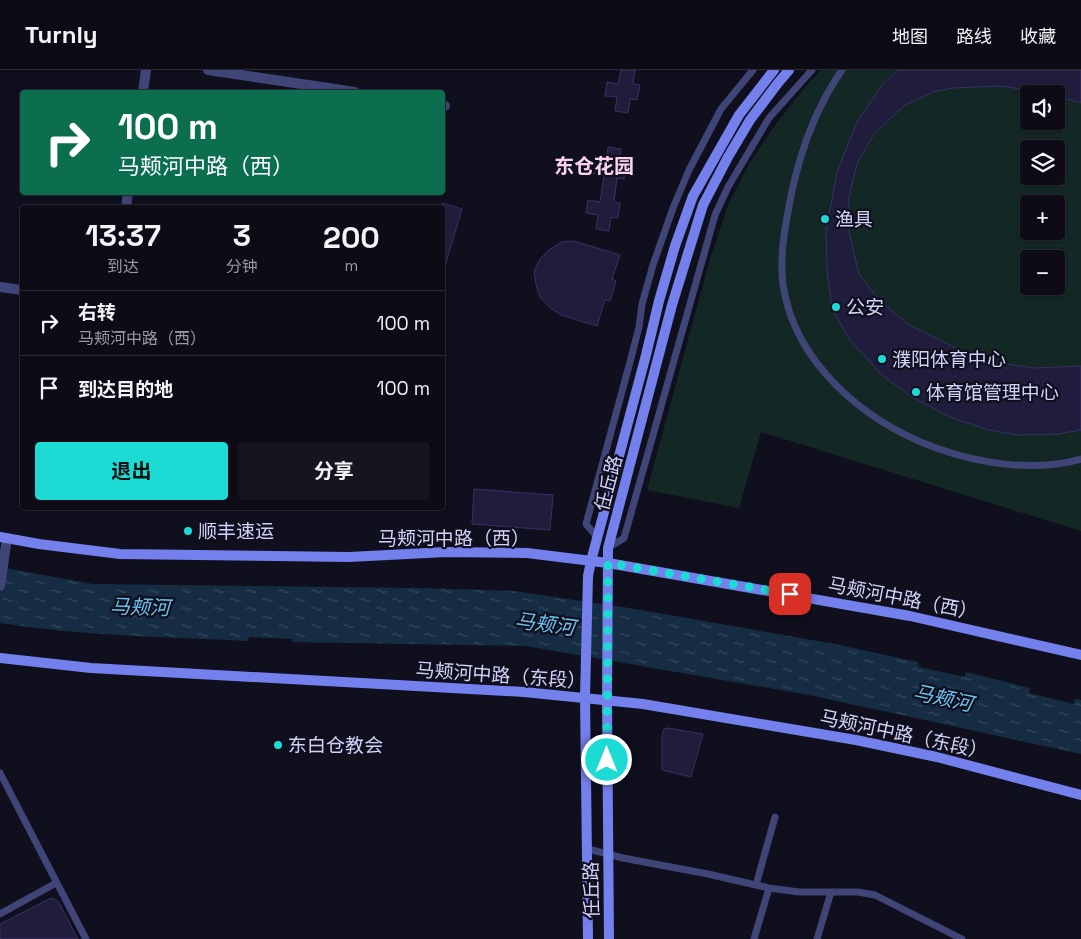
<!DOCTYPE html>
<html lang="zh">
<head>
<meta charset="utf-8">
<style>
	body { margin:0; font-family:"Space Grotesk","Noto Sans SC",sans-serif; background:#15141f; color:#f1f3f6; height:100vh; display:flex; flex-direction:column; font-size:19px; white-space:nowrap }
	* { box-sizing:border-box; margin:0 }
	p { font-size:16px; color:#9a9ba1 }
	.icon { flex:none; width:28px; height:28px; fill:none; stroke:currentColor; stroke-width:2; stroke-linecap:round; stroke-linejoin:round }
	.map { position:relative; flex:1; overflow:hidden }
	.drawer { position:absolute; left:20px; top:135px; width:425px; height:305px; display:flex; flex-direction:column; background:#0c0b16; border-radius:5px; box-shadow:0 1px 4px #0004,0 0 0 1px #2c2b35 }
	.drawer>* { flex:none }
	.banner { position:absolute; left:20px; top:20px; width:425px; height:105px; border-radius:5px; box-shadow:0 1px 4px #0004,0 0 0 1px #2c2b35; background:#0b6e4f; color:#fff; overflow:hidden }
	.controls { position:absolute; left:1020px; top:15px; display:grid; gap:10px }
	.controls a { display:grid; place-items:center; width:45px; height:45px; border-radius:5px; background:#0c0b16; box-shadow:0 1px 4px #0004,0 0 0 1px #2c2b35; font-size:25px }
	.pin { position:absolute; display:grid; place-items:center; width:42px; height:42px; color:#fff; margin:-21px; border-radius:10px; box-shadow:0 2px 8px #0006 }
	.me { position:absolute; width:55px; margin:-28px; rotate:0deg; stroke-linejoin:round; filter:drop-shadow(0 0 4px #0008) }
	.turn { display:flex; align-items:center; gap:18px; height:105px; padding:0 15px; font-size:22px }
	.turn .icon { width:65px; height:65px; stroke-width:2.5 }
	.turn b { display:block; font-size:35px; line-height:42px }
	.eta { display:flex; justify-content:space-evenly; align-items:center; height:85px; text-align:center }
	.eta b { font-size:30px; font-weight:700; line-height:35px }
	.cta { display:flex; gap:10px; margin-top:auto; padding:10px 15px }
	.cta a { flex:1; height:58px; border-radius:5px; background:#1cdbd5; color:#111; font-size:20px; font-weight:700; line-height:58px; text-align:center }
	.cta a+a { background:#15141f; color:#f1f3f6 }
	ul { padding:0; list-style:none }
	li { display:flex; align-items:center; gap:15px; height:65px; padding:0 15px; border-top:1px solid #2c2b35 }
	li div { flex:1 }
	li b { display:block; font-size:19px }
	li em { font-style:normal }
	header { display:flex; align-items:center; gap:30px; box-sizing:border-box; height:70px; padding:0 25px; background:#0c0b16; border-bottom:1px solid #2c2b35 }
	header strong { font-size:24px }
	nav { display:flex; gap:28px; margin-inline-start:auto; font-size:18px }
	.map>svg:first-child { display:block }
	.pitch { fill:#132724; fill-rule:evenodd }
	.water { fill:url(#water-ripples) }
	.building { fill:#201d3c; stroke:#363266 }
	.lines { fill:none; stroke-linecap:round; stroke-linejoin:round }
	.lane { stroke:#404577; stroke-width:7 }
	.street { stroke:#404577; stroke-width:10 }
	.secondary { stroke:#7481ed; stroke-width:10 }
	.route { stroke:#1cdbd5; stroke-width:9; stroke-dasharray:0 16.2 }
	.poi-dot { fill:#1cdbd5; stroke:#100f1e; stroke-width:2 }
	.labels { text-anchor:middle; stroke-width:4.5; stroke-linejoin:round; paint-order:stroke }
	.poi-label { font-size:19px; fill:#d2d2f9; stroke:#100f1e; text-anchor:start }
	.street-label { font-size:19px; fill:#d2d2f9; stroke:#100f1e }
	.neighbourhood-label { font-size:20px; font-weight:bold; fill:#f9d3f0; stroke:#100f1e }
	.water-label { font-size:20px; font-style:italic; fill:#6cc1ec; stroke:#100f1e }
</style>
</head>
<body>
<header>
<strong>Turnly</strong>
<nav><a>地图</a><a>路线</a><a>收藏</a></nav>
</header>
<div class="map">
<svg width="1081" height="869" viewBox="0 0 1081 869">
	<defs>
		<pattern id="water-ripples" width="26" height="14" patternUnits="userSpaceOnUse" patternTransform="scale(1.25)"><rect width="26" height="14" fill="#152c42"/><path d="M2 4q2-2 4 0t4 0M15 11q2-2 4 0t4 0" fill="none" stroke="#364a5e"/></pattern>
	</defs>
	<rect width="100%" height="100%" fill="#100f1e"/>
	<path class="pitch" d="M822 0H1081V461L761 362 739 438 647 420 710 189 728 135 749 94 773 58 805 17ZM1029 24H1056V51H1029ZM1029 79H1056V106H1029ZM1029 134H1056V161H1029ZM1029 189H1056V216H1029Z"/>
	<path class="water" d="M0 497 93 514 419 518 514 521 629 538 835 574 918 592 919 597 965 607 966 602 1030 618 1029 623 1074 634 1075 629 1081 630V684L809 625 526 576 292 572V569L249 567 248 571C165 567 82 566 0 553Z"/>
	<path class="building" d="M621 0H635L633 14 640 15 637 30 630 29 628 43 615 41 617 27 605 26 607 12 618 14Z
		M898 0H1081V33L1056 26V24L1000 16 953 18 933 22 905 35 874 64 857 94 849 127V163L859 204 879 230 909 255 970 285 999 293 1034 298 1081 296V360L1058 364 1018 365 989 360 952 348 912 327 882 305 849 269 832 238 827 201 826 161 837 102 857 52 883 14Z
		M608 77 621 79 619 93 626 94 624 109 617 108 614 132 620 133 618 148 611 147 609 161 596 159 598 145 586 143 588 130 600 132 604 105 592 103 594 90 606 91Z
		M442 133 462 139 445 196 442 195Z
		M574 171 620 185 612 209 616 211 610 231 605 230 597 256 561 245 550 238 540 227 536 215 534 202 540 189 550 179 562 172Z
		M474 419 553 425 550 460 472 454Z
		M668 658 703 664 691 707 662 700V667L664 659Z
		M51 828 58 831 78 869H0V854Z"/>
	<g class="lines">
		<path class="lane" d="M842 0C817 36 801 79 792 121 786 151 779 185 783 215 795 294 865 352 936 378 981 394 1034 402 1081 389
			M597 467 586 454 630 292 639 257 642 234 653 195 673 138 689 100 721 39 753 0
			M608 478 624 468 715 145 728 117 769 48 812 0
			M0 703 86 869
			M588 779 623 788 708 804 769 818 799 822H858L875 825 962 869
			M756 815 775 747
			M0 844 56 813
			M754 869 769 818
			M817 869 831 822"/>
		<path class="street" d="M208 0 355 22
			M143 22 146 0
			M442 36H445
			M126 138 128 122
			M0 217 22 220
			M0 516 7 468"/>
		<path class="secondary" d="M0 467 39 474 120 484 349 487 446 482 527 483 608 493 910 546 1081 585
			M0 588 91 598 524 622 643 634 856 670 937 687 1081 725
			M588 869 585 627 588 506 591 491 646 285 659 231 675 176 693 126 739 45 774 0
			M609 869 607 630 608 478 672 235 703 135 728 87 750 50 778 13 789 0"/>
	</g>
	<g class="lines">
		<path class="route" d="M607 690 608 493 790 524"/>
	</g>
	<g class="poi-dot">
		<circle cx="825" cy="149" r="5"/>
		<circle cx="836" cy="237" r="5"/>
		<circle cx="882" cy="289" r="5"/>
		<circle cx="916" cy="322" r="5"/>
		<circle cx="188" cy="461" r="5"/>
		<circle cx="278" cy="675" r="5"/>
	</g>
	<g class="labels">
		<g class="poi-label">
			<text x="835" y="156">渔具</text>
			<text x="846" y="244">公安</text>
			<text x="892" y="296">濮阳体育中心</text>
			<text x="926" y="329">体育馆管理中心</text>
			<text x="198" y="468">顺丰速运</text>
			<text x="288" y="682">东白仓教会</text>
		</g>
		<g class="street-label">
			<text transform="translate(608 413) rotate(-75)" y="7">任丘路</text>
			<text x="454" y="475">马颊河中路（西）</text>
			<text transform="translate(903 528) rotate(11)" y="7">马颊河中路（西）</text>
			<text transform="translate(501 605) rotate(4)" y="7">马颊河中路（东段）</text>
			<text transform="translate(904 664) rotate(12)" y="7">马颊河中路（东段）</text>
			<text transform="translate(591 820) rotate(-91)" y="7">任丘路</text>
		</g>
		<g class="neighbourhood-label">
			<text x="594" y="103">东仓花园</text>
		</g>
		<g class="water-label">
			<text transform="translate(140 537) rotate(2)" y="7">马颊河</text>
			<text transform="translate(545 554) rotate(8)" y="7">马颊河</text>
			<text transform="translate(943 628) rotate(12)" y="7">马颊河</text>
		</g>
	</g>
</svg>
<div class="controls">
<a><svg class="icon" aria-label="sound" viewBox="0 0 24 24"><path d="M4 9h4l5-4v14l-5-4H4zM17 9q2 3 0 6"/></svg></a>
<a><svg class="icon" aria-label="layers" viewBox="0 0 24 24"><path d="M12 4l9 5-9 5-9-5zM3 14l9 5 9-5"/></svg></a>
<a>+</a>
<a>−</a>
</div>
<div class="pin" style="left:790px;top:524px;background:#d93025"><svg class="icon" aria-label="arrive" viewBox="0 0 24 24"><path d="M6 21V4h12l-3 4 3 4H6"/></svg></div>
<svg class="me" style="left:607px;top:690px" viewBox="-20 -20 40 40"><circle r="17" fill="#1cdbd5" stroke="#fff" stroke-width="3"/><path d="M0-11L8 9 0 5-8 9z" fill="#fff"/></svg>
<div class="banner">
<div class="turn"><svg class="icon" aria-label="right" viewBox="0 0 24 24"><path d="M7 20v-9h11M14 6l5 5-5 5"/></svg><div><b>100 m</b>马颊河中路（西）</div></div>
</div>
<section class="drawer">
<div class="eta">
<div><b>13:37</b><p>到达</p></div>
<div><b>3</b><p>分钟</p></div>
<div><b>200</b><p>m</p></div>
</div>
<ul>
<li><svg class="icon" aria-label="right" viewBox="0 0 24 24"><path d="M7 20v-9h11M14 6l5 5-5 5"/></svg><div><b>右转</b><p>马颊河中路（西）</p></div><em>100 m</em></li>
<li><svg class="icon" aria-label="arrive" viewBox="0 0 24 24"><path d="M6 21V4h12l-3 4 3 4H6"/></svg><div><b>到达目的地</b></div><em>100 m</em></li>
</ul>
<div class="cta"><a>退出</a><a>分享</a></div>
</section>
</div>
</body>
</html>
